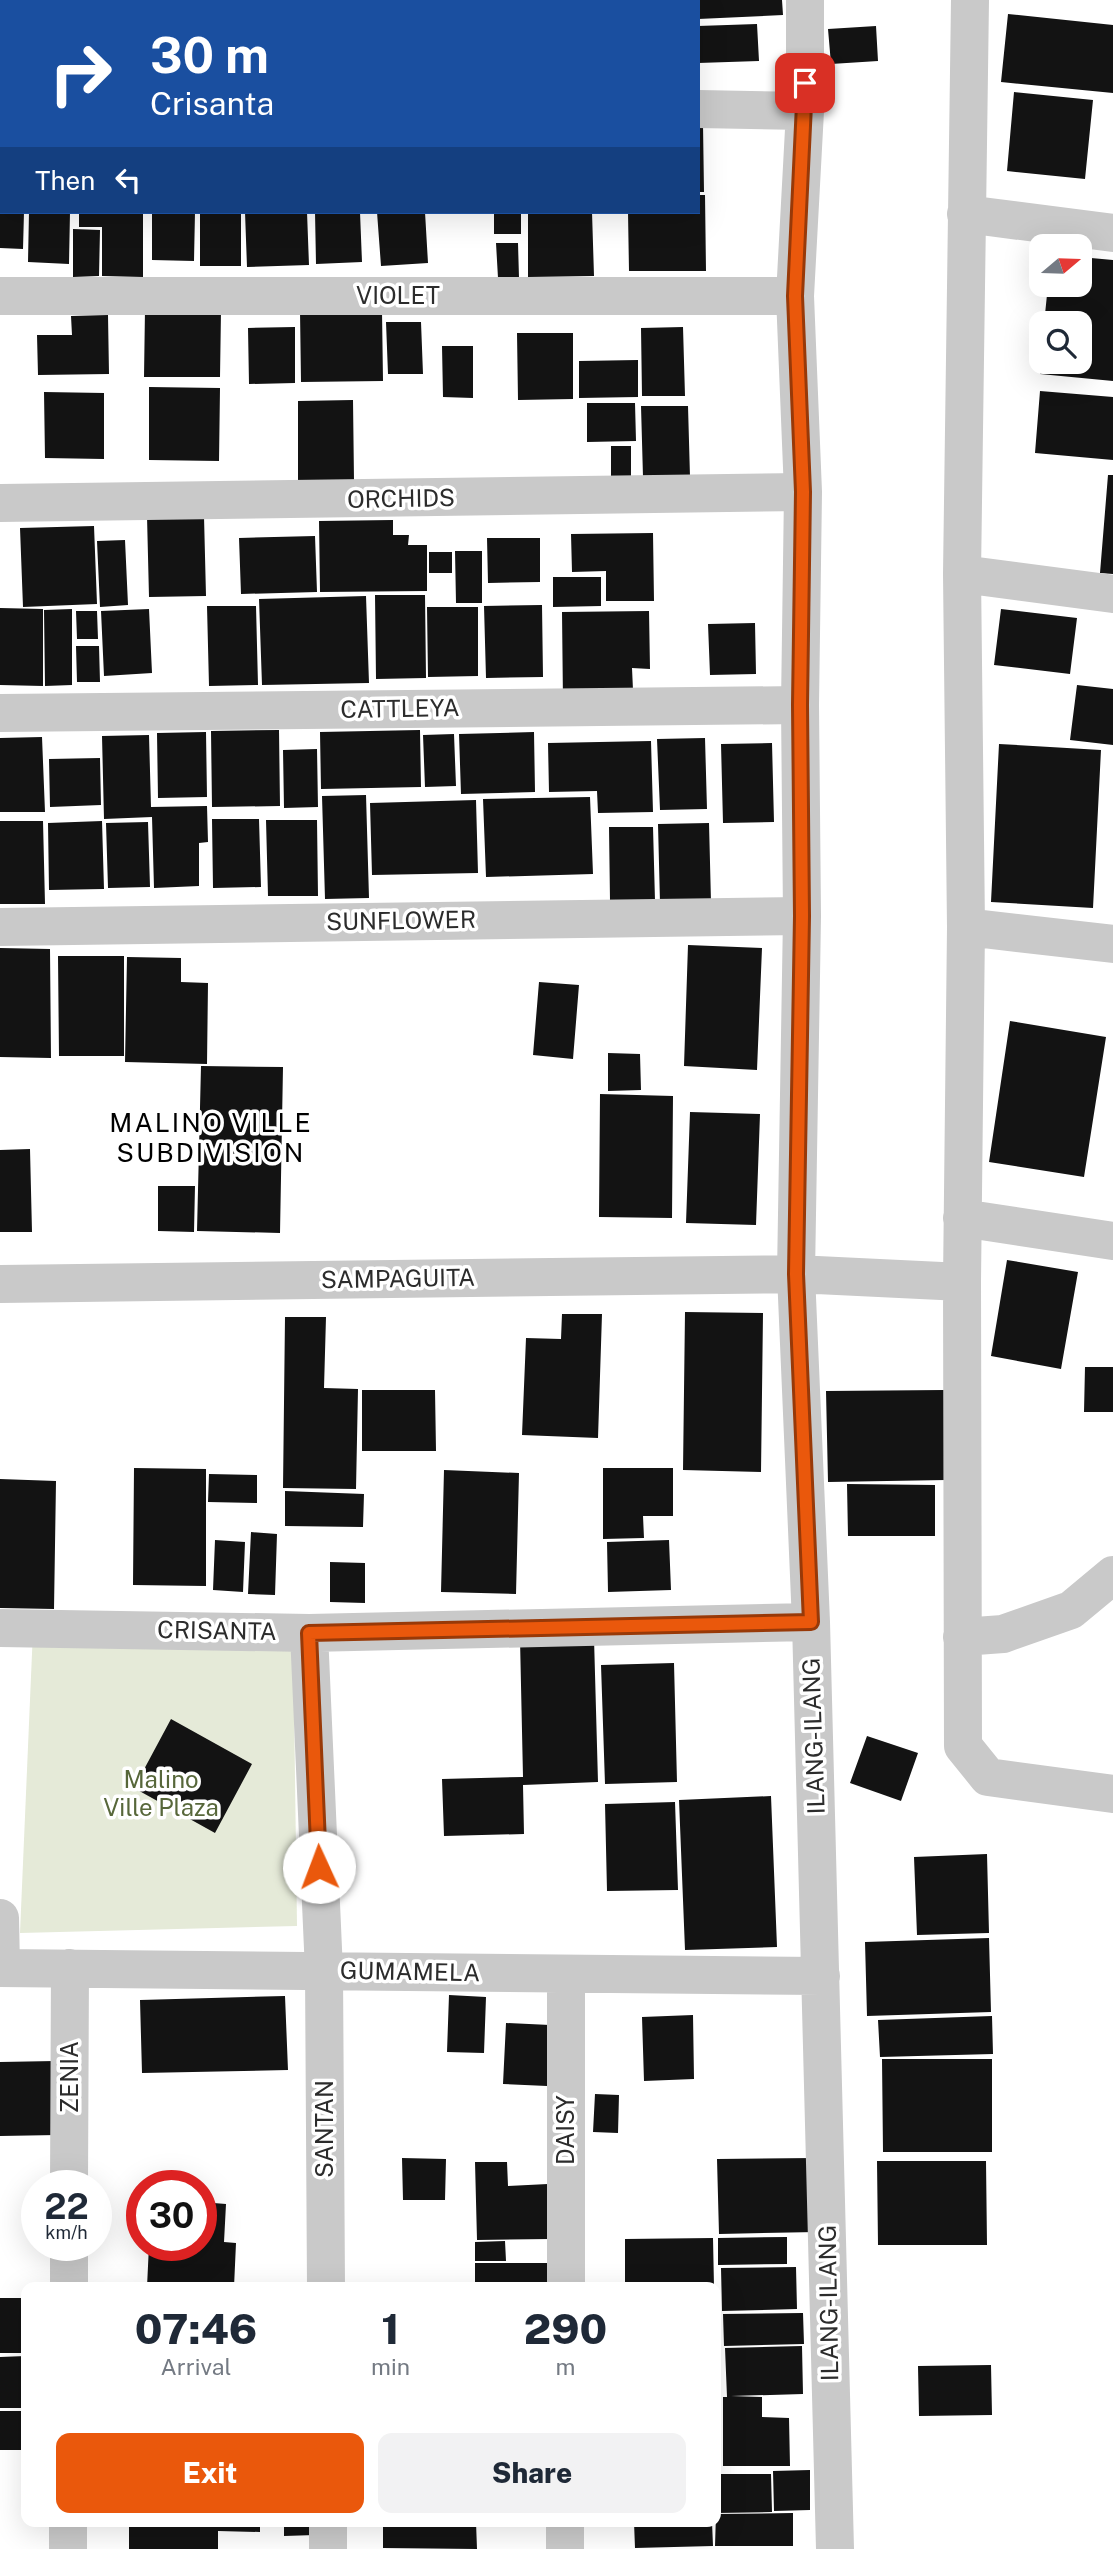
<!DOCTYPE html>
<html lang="en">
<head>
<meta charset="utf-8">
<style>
	body { margin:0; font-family:"Public Sans",sans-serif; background:#f2f2f3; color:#1f2937; height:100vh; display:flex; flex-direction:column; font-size:26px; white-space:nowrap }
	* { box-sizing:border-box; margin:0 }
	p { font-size:23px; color:#747a83 }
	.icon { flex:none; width:38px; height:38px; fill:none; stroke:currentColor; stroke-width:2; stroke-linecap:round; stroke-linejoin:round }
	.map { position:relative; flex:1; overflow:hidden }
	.drawer { position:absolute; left:21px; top:2282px; width:700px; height:245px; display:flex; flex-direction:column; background:#fff; border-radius:14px; box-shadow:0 7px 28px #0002 }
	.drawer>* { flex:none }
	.banner { position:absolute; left:0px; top:0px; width:700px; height:214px; box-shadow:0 7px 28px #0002; background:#1a4fa0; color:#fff; overflow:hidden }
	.needle { width:46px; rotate:71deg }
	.tools { position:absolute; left:1029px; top:234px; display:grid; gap:14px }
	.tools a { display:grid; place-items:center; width:63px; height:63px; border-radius:14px; background:#fff; box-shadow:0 7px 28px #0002; font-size:35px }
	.speed { position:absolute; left:21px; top:2170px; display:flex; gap:14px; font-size:35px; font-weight:700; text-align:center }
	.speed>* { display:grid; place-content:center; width:91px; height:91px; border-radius:50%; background:#fff; box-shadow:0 7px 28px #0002; line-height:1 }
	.speed small { font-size:18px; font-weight:400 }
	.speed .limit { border:10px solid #d22; background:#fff; color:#111 }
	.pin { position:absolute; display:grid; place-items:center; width:60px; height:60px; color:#fff; margin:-30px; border-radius:14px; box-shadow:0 4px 10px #0006 }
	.me { position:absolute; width:77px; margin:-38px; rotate:358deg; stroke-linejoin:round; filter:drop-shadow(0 0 5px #0008) }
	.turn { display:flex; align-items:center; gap:24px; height:147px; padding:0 35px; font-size:32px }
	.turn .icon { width:91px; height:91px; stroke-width:2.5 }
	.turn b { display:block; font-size:49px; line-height:60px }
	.then { display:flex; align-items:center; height:66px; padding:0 35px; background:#0003; gap:14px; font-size:26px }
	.eta { display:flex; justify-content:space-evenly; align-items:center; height:119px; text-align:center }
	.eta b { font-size:42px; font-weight:800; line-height:49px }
	.cta { display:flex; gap:14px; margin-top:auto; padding:14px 35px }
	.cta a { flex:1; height:80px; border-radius:14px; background:#ea580c; color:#fff; font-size:28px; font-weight:800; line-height:80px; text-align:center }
	.cta a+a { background:#f2f2f3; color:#1f2937 }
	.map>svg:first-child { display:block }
	.green { fill:#e5ead8 }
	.building { fill:#131313 }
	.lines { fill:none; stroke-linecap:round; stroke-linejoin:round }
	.minor { stroke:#c9c9c9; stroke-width:38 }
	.route-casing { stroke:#983908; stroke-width:18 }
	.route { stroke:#ea580c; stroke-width:12 }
	.labels { text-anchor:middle; stroke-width:7; stroke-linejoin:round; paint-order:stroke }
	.street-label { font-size:24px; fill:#2c2c2c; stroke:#fff }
	.park-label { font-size:24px; fill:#57673a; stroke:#fff }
	.neighbourhood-label { font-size:26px; letter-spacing:2px; fill:#000; stroke:#fff }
</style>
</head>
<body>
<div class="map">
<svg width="1113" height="2549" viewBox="0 0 1113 2549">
	<rect width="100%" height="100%" fill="#fff"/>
	<path class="green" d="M33 1630H293L297 1926 20 1933Z"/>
	<path class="building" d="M698 0H782L783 15 698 19Z
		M1008 14 1113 25V93L1001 82Z
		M757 24 759 61 698 63V26Z
		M876 26 878 61 831 64 828 29Z
		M1014 92 1093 100 1085 179 1007 171Z
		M698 124H703L704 192H698Z
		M698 195H705L706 271H629L628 212H698Z
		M0 212H24L23 249 0 248Z
		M29 212H70L69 264 28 262Z
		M79 212H143V277L102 276V227H79Z
		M152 212H195L194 261 152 260Z
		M200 212H241V266H200Z
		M245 212H307L309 265 247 267Z
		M315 212H360L362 262 316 264Z
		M377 212H425L428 263 381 266Z
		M494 212H521V234H494Z
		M528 212H592L594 276 528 277Z
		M73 229 100 230 99 276 73 277Z
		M496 243H518L519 278H498Z
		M1080 257 1113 260V381L1040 374 1041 362H1080V324H1044L1048 285H1080Z
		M145 309 221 311 220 377H144Z
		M300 311H382L383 381 301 382Z
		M108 315 109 374 38 375 37 335H72L71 316Z
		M386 322H421L423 374H388Z
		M295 327V383L249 384 248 328Z
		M683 327 685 396H642L641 328Z
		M517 333H573V399L518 400Z
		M442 346H473V398L443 397Z
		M638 360V397L579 398V361Z
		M149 387 220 388 219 461 149 460Z
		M1040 391 1113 397V460L1035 453Z
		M44 392 104 393V459L45 458Z
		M353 400 354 481H298V401Z
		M587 403H635L636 441 587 442Z
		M641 406H688L690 477H643Z
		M611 446H631V482H611Z
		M1108 475H1113V574L1100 573Z
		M147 516H204L206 596 149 597Z
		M393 520V535H409L408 545H427V591L320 592 319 521Z
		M94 526 97 604 23 607 20 528Z
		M653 533 654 601H606V571L572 572 571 534Z
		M315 536 317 592 241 594 239 538Z
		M487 538H540V582L488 583Z
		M125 540 128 605 100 607 97 541Z
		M455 551H482V603H456Z
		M429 552H452V573H429Z
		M553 577H601V606L553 607Z
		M375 595H425L426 678 376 679Z
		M366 596 369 683 262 685 259 599Z
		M542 605 543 677 486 678 484 606Z
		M207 606H256L258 685 209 686Z
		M427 607H478V676L428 677Z
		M0 608 43 609V686L0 685Z
		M72 609V685L45 686 44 610Z
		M149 609 152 673 104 676 101 611Z
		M1001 609 1077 618 1070 674 994 665Z
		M76 611H97L98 639H77Z
		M649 611 650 669 632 668 633 690 563 703 562 612Z
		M755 623 756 674 710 675 708 624Z
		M76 646H99L100 682H77Z
		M1077 685 1113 689V745L1070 740Z
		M279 730 280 806 212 807 211 731Z
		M420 730 421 787 321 789 320 732Z
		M206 732 207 797 158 798 157 733Z
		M534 732 535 792 461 794 459 734Z
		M454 734 456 786 425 787 423 735Z
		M149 735 151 807 207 806 208 842 199 843V886L154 888 152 817 104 819 102 736Z
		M42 737 45 812H0V738Z
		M705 738 707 809 660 810 657 739Z
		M651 741 653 812 598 813 597 791 549 792 548 743Z
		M772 743 774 822 723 823 721 744Z
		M999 744 1101 750 1093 908 991 902Z
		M317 749 318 807 284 808 283 750Z
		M100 758 101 805 50 807 49 759Z
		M366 795 369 898 325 899 322 796Z
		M590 797 593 874 486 877 483 799Z
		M476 800 478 873 372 875 370 803Z
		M212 819H259L261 887 213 888Z
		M266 820H317L318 896H268Z
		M0 821H43L45 904H0Z
		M102 821 104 889 49 890 48 823Z
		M148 822 150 887 108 888 106 823Z
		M709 823 711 902 660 903 658 824Z
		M609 827H653L655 901H610Z
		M688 945 762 948 757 1070 684 1066Z
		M0 948 50 949 51 1058 0 1057Z
		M58 956H124V1056H59Z
		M127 957 181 958V982L208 983 207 1064 125 1062Z
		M539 982 579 985 573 1059 533 1055Z
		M1010 1021 1106 1037 1084 1177 989 1162Z
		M608 1053 640 1054 641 1090 608 1091Z
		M201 1066 283 1067 280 1233 197 1231Z
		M600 1094 673 1096 672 1218 599 1217Z
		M690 1112 760 1114 756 1225 686 1223Z
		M30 1149 32 1232H0V1150Z
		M158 1186H195L194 1232 158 1231Z
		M1007 1260 1078 1272 1061 1369 991 1356Z
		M685 1312 763 1313 761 1472 683 1470Z
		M562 1314H602L598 1438 522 1435 526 1338 561 1339Z
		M285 1317H326L324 1388 358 1389 356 1489 283 1488Z
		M1085 1367H1113V1412H1084Z
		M362 1390H435L436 1451H362Z
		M945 1390 946 1480 828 1482 826 1391Z
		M134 1468 206 1469V1586L133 1585Z
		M603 1468H673V1516H643L644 1538 603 1539Z
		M444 1470 519 1473 516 1594 441 1592Z
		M209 1474 257 1475V1503L208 1502Z
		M0 1479 56 1481 54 1609 0 1608Z
		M847 1484 935 1485V1536H848Z
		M285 1491 364 1494 363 1527 285 1526Z
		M251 1532 277 1534 275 1595 248 1594Z
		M215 1540 245 1542 243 1592 213 1590Z
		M669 1540 671 1590 608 1592 607 1542Z
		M330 1562 365 1563V1603L330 1602Z
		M594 1638 598 1782 523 1785 524 1834 444 1836 442 1779 523 1777 520 1639Z
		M674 1663 677 1782 605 1784 601 1665Z
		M171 1719 252 1764 215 1833 134 1788Z
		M867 1736 918 1753 901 1801 850 1783Z
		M771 1796 777 1947 685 1950 679 1800Z
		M675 1802 678 1890 607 1891 605 1804Z
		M987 1854 989 1933 917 1935 914 1857Z
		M989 1938 991 2012 867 2016 865 1942Z
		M449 1995 486 1997 484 2053 447 2052Z
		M285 1996 288 2070 142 2073 140 2000Z
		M693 2015 694 2079 644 2081 642 2017Z
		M992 2016 993 2054 880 2057 878 2020Z
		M506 2023 550 2025 547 2086 503 2084Z
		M882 2059H992V2152H883Z
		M55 2061 57 2135 0 2136V2062Z
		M595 2094 619 2095 618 2133 593 2132Z
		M402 2158 446 2159 445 2200H403Z
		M815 2158 817 2232 719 2234 717 2159Z
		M877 2161H986L987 2245H878Z
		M475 2162H507L508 2186 548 2184 549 2239 477 2240Z
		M201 2202 226 2204 224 2242 236 2243 234 2287H147L149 2245H201Z
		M787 2237V2264L718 2265V2238Z
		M713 2238 714 2287H625V2239Z
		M505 2241 506 2261H475V2242Z
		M475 2263H550V2287H475Z
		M796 2267 797 2309 722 2311 721 2268Z
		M0 2298H26L25 2353H0Z
		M803 2313 804 2344 724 2346 723 2314Z
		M802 2346 803 2394 731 2396 762 2397V2417L789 2418 790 2466H723V2397H727L725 2348Z
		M26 2356V2408H0V2357Z
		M991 2365 992 2415 919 2416 918 2366Z
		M0 2411H26V2450H0Z
		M810 2470V2510L774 2511 773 2471Z
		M716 2474H771L772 2512 716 2513Z
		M793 2513V2546H715L716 2514Z
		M129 2522H260V2532L218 2531V2549H129Z
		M284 2522H315V2535L284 2536Z
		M383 2522H476L477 2549 383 2548Z
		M634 2522H712L713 2546 635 2548Z"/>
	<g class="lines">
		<path class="minor" d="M174 0V2
			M379 0V2
			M805 0V111L795 296 803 492 800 705 802 916 796 1274 811 1622 835 2549
			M583 2V0
			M0 96H2
			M698 109 805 111
			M966 214 1113 233
			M0 296H795
			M0 503 803 492
			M962 574 1113 594
			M0 713 800 705
			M0 927 802 916
			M966 927 1113 944
			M962 1218 1113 1241
			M962 1282 963 1746 988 1777 1113 1794
			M0 1284 796 1274 962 1282 966 927 962 574 970 0
			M0 1628 309 1633 811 1622
			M309 1633 324 1971 326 2287
			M962 1637 1003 1634 1071 1610 1113 1575
			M0 1918 1 1968
			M0 1968 821 1976
			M69 2186 70 1968
			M69 2287V2245
			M566 2287V1974
			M328 2522V2549
			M68 2549V2522
			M565 2549V2522"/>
	</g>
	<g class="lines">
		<g class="route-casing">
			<path id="route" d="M319 1867 309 1633 811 1622 796 1274 802 916 800 705 803 492 795 296 805 83"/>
		</g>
		<use href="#route" class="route"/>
	</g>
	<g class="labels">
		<g class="street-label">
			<text x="398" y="304">VIOLET</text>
			<text transform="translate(401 499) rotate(-1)" y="8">ORCHIDS</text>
			<text transform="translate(400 709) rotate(-1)" y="8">CATTLEYA</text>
			<text transform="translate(401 921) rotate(-1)" y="8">SUNFLOWER</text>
			<text transform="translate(398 1279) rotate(-1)" y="8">SAMPAGUITA</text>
			<text transform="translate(217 1631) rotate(1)" y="8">CRISANTA</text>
			<text transform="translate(814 1736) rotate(-92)" y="8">ILANG-ILANG</text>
			<text transform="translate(410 1972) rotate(1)" y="8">GUMAMELA</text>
			<text transform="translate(70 2077) rotate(-90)" y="8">ZENIA</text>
			<text transform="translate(325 2129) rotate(-90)" y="8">SANTAN</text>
			<text transform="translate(566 2130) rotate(-90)" y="8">DAISY</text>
			<text transform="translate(829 2303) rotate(-91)" y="8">ILANG-ILANG</text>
		</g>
		<g class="park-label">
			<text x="161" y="1788">Malino<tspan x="161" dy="28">Ville Plaza</tspan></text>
		</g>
		<g class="neighbourhood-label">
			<text x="211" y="1132">MALINO VILLE<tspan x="211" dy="30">SUBDIVISION</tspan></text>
		</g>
	</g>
</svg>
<div class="tools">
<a><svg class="needle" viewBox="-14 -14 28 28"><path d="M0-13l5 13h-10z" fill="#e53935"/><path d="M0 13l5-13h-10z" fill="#747a83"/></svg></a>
<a><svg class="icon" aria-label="search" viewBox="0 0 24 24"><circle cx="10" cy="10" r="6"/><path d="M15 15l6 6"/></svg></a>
</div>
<div class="speed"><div>22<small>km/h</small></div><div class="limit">30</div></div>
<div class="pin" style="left:805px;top:83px;background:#d93025"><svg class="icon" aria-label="arrive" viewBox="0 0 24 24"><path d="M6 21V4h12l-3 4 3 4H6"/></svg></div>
<svg class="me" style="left:319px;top:1867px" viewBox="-20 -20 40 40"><circle r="19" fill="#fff"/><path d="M0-13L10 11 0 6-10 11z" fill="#ea580c"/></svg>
<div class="banner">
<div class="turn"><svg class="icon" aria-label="right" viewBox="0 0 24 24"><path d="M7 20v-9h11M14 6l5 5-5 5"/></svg><div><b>30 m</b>Crisanta</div></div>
<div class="then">Then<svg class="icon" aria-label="left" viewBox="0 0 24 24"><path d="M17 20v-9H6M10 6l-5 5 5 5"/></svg></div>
</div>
<section class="drawer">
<div class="eta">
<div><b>07:46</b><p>Arrival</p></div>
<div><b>1</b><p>min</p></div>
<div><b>290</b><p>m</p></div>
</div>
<div class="cta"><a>Exit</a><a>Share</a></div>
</section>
</div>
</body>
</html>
